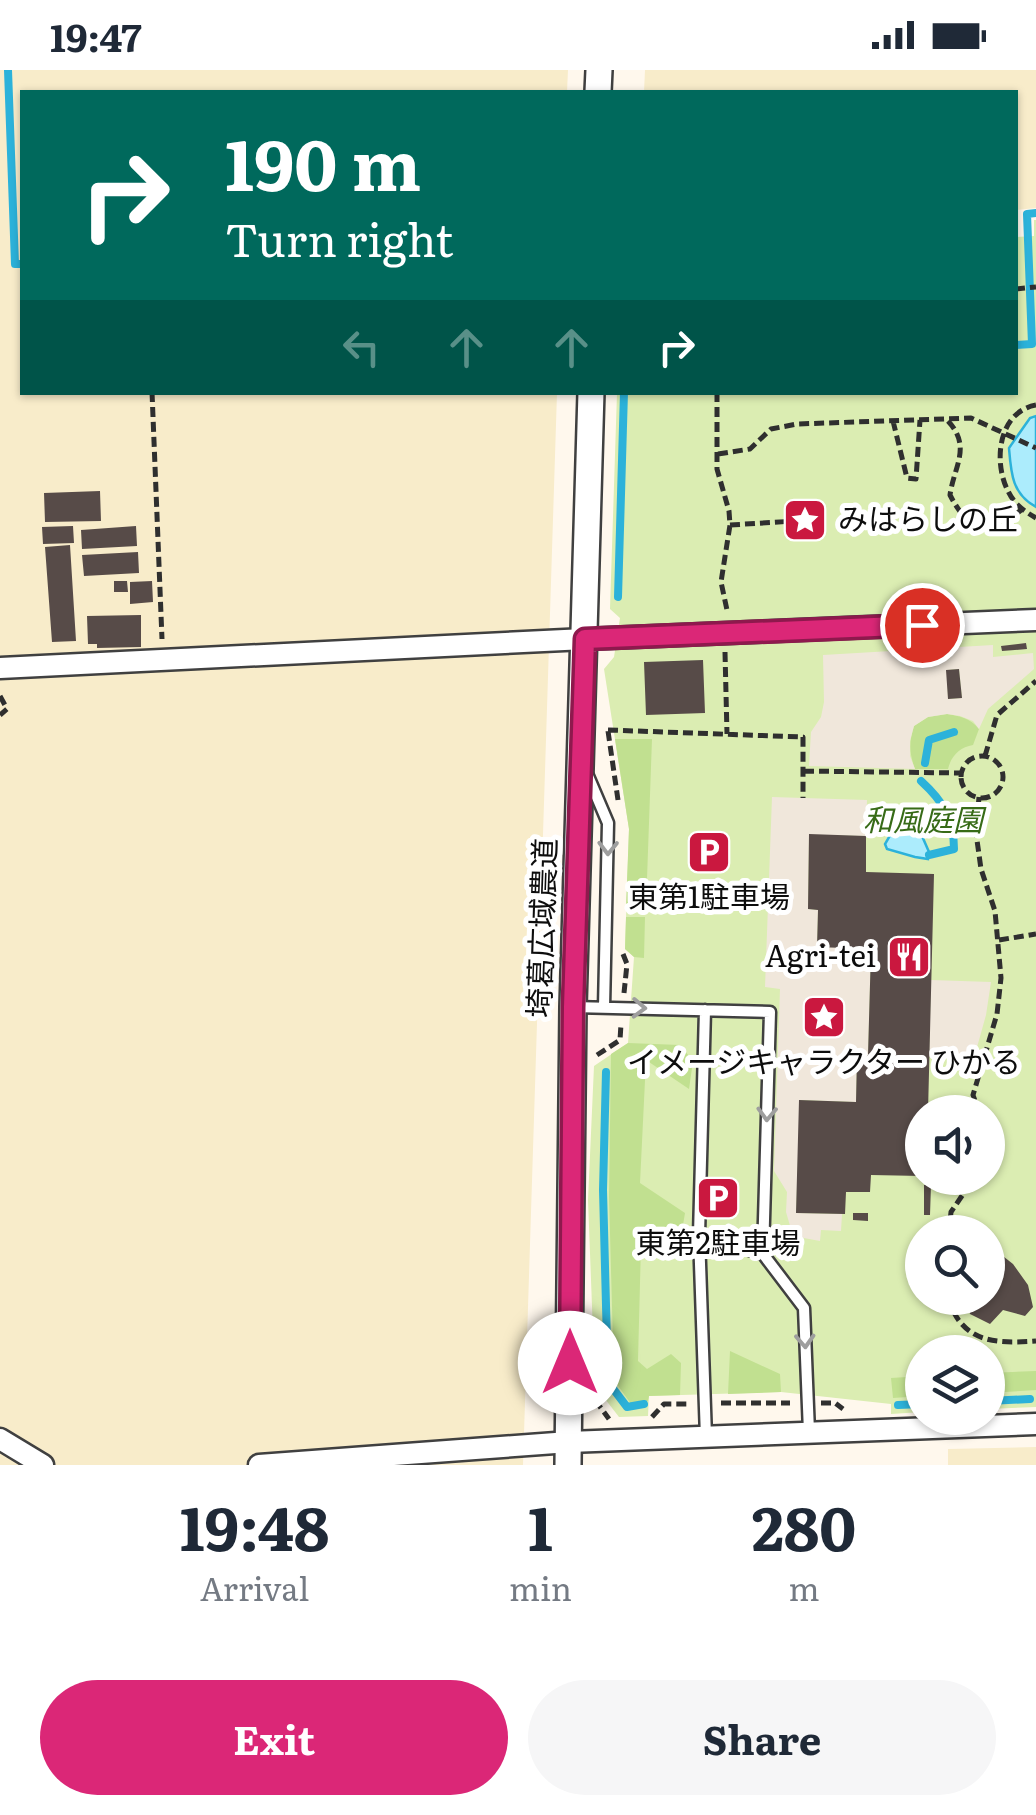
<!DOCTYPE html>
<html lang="en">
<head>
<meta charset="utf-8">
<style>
	body { margin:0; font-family:Literata,"Noto Sans JP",serif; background:#f6f6f7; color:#1f2937; height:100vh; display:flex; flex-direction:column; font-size:38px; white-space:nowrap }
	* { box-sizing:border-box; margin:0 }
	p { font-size:32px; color:#747a83 }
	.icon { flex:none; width:55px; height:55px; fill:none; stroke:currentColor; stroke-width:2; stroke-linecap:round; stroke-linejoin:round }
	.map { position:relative; height:1395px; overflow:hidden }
	.panel { display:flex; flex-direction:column; background:#fff; flex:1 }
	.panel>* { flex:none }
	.top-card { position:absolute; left:20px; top:20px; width:998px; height:305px; border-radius:0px; box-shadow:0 2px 8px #0004; background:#00695c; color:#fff; overflow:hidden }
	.tools { position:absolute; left:905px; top:1025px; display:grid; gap:20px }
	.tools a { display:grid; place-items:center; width:100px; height:100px; border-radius:50%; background:#fff; box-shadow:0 2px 8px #0004; font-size:50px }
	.pin { position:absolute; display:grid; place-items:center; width:85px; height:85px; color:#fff; margin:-42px; border:5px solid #fff; border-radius:50%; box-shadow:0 2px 10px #0007 }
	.me { position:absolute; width:110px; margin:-55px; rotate:0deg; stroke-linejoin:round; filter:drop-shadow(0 0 8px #0008) }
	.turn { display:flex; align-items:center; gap:35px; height:210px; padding:0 40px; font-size:45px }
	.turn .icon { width:130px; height:130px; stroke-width:2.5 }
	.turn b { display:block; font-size:70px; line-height:85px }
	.lanes { display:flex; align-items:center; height:95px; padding:0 40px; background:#0003; justify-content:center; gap:50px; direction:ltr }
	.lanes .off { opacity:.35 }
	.eta { display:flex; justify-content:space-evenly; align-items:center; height:170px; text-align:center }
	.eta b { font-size:60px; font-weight:700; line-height:70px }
	.cta { display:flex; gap:20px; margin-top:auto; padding:20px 40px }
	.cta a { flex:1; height:115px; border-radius:60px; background:#db2777; color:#fff; font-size:40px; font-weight:700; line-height:115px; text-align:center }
	.cta a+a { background:#f6f6f7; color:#1f2937 }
	.status { display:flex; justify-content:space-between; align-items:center; height:70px; padding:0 50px; background:#fff; direction:ltr }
	.status svg { height:28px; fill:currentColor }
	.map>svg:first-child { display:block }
	.farmland { fill:#f8ecca }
	.green { fill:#dbedb2; fill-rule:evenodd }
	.forest { fill:#c1e090 }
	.plaza { fill:#f0e7db; fill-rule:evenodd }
	.water { fill:#acecfc; stroke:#2cb2da; stroke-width:2.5 }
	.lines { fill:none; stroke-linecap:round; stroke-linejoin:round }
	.stream { stroke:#2cb2da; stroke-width:8 }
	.building { fill:#574b48 }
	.service-casing { stroke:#404040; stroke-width:15 }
	.minor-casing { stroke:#404040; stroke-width:25 }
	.tertiary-casing { stroke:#404040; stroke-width:30 }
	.path { stroke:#2f2f2f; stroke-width:5; stroke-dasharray:10 5; stroke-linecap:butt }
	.service { stroke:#fff; stroke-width:10 }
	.minor { stroke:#fff; stroke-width:20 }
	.tertiary { stroke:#fff; stroke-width:25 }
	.oneway { stroke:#9e9e9e }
	.route-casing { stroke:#8e194d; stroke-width:25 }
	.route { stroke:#db2777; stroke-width:18 }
	.labels { text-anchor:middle; stroke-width:10; stroke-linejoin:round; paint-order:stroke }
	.poi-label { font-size:30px; fill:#0d0d0d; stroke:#fff }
	.park-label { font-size:30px; font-style:italic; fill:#376b17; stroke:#fff }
	.street-label { font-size:30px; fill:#0d0d0d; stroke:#fff }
</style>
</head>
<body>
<div class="status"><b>19:47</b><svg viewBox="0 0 49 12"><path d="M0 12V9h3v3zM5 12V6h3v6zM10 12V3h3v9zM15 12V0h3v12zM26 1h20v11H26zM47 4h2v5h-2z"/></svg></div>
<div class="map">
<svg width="1036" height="1395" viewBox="0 0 1036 1395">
	<rect width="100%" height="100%" fill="#fff8ed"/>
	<path class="farmland" d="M0 0H568L567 22H22V322L557 323 523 1395H0Z
		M645 0H1036V138L1015 140V22H644Z
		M1036 1377V1395H948V1379Z"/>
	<path class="green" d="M1034 150H1036V1337L988 1339V1282H922V1342L891 1344V1334L781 1322 649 1326 648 1346 619 1347 595 1316 588 1130 594 996 628 973 634 887 625 879 629 759 604 599 614 587 620 548 610 539 617 323 1015 322V167L1034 166ZM922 1042H988V1108H922ZM922 1162H988V1228H922Z"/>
	<path class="forest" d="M947 644C960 646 970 648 979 659L973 675C960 677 951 686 948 699H915C909 683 909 672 914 656L928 647Z
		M615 669H652L646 837H626L629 759Z
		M626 847H645L644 888 634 887 625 879Z
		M628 973 680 975 693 991 689 1019 646 990 640 1113 685 1143 683 1155 641 1174 638 1291 647 1299 671 1284 681 1293 680 1325 649 1326 648 1331 631 1334 614 1310 609 1127 611 984Z
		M730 1281 780 1304 781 1322 728 1324Z
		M1036 1301V1320L988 1323V1303Z
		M922 1306V1326L893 1328 891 1308Z"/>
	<path class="plaza" d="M993 575V587L1033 583 1034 599 988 639 979 659 973 651 960 646 947 644 928 647 914 656 910 671V686L915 699 809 696 811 662 821 647 824 632 823 585ZM959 599 962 628 948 629 947 600Z
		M772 727 867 730 866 766 809 765 808 839 818 840 817 876 871 879 868 985 857 986 856 1032 800 1030 796 1143 842 1144 841 1161 821 1160 820 1171 793 1166 786 1142 787 1122 774 1101 780 919 765 917ZM822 930H829L840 940 839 954 828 962H820L809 952 810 938Z
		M931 910 991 912 986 945 974 988 929 987Z"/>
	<path class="water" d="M1036 346V437C1012 424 1011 403 1009 378L1030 348Z
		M903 737 913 740 908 757 910 761 922 766 929 782 928 789 915 787 887 779 885 774 892 762 893 750Z"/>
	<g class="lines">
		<path class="stream" d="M8 0 15 194H22
			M1015 275 1032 274 1027 144 1036 143
			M618 527 624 322
			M925 693 929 670 954 662
			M921 711C943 731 954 749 954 779L929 785
			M606 1002 603 1120 608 1312 627 1337 644 1334
			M988 1331 1030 1329
			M898 1335 922 1334"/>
	</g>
	<path class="building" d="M100 421 101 451 45 452 44 423Z
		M73 456 74 473 43 474 42 457Z
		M136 456 137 476 82 479 81 460Z
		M70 475 76 571 52 572 45 477Z
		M138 482 139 503 84 506 82 485Z
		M114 511H127L128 522H114Z
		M152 511 153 532 130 534V512Z
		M141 545V577L97 578V574H88L87 546Z
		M1026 573 1027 579 1002 581 1001 576Z
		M703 590 705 643 646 645 644 592Z
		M959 599 962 628 948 629 946 600Z
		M809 764 866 766V802L934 804 928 1042H922V1106L871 1105 870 1122H846L845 1144 796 1143 799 1030 856 1032 857 985H868L871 879 817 877 818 840 808 839Z
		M924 1115H931L930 1145H924Z
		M853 1143H868V1151L853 1150Z
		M988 1182 999 1183 1013 1194 1028 1215 1033 1237 1025 1246 1003 1240 990 1254 970 1244 965 1228H988Z"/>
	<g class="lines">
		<g class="service-casing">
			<path id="service" d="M588 706 608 753 604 937
				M573 937 770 942 763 1184
				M705 940 699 1165 706 1367
				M699 1165 763 1184 804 1238 809 1362"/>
		</g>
		<g class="minor-casing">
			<path id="minor" d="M0 598 585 569 1036 550
				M0 1369 43 1395
				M259 1395 569 1372 1036 1354"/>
		</g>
		<g class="tertiary-casing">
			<path id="tertiary" d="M598 22 599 0
				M568 1395 573 937 591 322"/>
		</g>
		<path class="path" d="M1015 219 1036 217
			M152 322 162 569
			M717 322V399L729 441 730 455 721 512 727 540
			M1036 335C998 342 993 392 1008 421 1014 434 1024 441 1036 448
			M893 351 907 408 916 409 920 350
			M948 351C972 377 954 396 950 425 969 462 989 468 1021 440
			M718 384 750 379 771 359 797 354 971 348 1036 378
			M730 455 795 451
			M725 582 727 664
			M0 626 7 639 0 645
			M608 660 803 667V728
			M608 661 618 730
			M985 686 997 645 1036 611
			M961 707a21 21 0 1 1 42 0a21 21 0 1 1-42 0Z
			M804 701 961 703
			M979 727 976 763 981 799 995 841 1001 908 997 944 973 1025 979 1042
			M999 870 1036 864
			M623 884 627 894 624 923
			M597 985 620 970 621 954
			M949 1162 951 1142 974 1108
			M948 1228C962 1273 995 1274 1036 1271
			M595 1330 609 1349
			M721 1333H790
			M821 1333H835L843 1339
			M652 1347 664 1334H690"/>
		<use href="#service" class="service"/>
		<use href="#minor" class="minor"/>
		<use href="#tertiary" class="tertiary"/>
	</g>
	<defs><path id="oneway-chevron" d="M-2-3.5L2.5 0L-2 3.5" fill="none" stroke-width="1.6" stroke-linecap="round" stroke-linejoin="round" transform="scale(2.5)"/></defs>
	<g class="oneway">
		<use href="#oneway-chevron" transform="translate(608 778) rotate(91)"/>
		<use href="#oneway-chevron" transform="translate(639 938) rotate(2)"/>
		<use href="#oneway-chevron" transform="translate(767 1044) rotate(92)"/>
		<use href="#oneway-chevron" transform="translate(805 1271) rotate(87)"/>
	</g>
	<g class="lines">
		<g class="route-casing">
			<path id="route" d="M570 1293 573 937 585 569 922 555"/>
		</g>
		<use href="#route" class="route"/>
	</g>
	<defs>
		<g id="sight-square" transform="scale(2.25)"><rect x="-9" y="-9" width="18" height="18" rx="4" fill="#ca183f" stroke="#fff"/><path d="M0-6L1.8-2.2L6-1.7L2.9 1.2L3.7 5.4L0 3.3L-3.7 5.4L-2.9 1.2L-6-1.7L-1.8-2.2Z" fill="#fff"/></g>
		<g id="parking-square" transform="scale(2.25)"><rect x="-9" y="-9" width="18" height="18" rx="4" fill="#ca183f" stroke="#fff"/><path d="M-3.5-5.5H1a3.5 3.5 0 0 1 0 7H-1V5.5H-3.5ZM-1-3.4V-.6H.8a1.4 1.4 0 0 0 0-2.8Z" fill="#fff"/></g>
		<g id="restaurant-square" transform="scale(2.25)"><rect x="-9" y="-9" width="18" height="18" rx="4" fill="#ca183f" stroke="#fff"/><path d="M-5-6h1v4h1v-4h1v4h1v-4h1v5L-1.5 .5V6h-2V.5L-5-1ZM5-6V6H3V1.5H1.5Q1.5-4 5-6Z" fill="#fff"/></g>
	</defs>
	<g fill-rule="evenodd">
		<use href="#sight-square" x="805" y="450"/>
		<use href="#parking-square" x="709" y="782"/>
		<use href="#restaurant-square" x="909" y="887"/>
		<use href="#sight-square" x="824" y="947"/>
		<use href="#parking-square" x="718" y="1128"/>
	</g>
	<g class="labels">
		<g class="poi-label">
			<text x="838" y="460" text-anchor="start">みはらしの丘</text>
			<text x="709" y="838">東第1駐車場</text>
			<text x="876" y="897" text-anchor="end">Agri-tei</text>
			<text x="824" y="1003">イメージキャラクター ひかる</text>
			<text x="718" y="1184">東第2駐車場</text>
		</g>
		<g class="park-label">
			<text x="923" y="761">和風庭園</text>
		</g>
		<g class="street-label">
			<text transform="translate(543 858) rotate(-88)" y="10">埼葛広域農道</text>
		</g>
	</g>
</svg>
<div class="tools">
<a><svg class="icon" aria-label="sound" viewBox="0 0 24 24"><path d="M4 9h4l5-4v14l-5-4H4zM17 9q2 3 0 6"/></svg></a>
<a><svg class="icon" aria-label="search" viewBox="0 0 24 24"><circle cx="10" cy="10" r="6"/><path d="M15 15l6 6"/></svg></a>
<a><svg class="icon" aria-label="layers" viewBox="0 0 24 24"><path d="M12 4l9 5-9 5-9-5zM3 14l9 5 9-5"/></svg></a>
</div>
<div class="pin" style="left:922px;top:555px;background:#d93025"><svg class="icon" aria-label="arrive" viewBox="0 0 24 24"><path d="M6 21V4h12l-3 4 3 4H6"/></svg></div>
<svg class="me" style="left:570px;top:1293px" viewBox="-20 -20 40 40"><circle r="19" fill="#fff"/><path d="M0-13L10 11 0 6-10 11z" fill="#db2777"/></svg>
<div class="top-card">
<div class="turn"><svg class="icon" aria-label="right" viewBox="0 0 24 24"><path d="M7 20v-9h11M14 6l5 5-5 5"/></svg><div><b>190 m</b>Turn right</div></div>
<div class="lanes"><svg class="icon off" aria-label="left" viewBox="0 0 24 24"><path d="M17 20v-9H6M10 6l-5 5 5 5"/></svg><svg class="icon off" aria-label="ahead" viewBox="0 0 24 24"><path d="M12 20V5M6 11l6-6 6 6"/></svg><svg class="icon off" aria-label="ahead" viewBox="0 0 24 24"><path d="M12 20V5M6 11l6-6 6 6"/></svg><svg class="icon" aria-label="right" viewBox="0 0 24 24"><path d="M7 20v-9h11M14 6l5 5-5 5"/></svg></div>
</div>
</div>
<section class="panel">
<div class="eta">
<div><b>19:48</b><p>Arrival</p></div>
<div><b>1</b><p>min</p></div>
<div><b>280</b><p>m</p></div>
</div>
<div class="cta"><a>Exit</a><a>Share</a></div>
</section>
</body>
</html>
